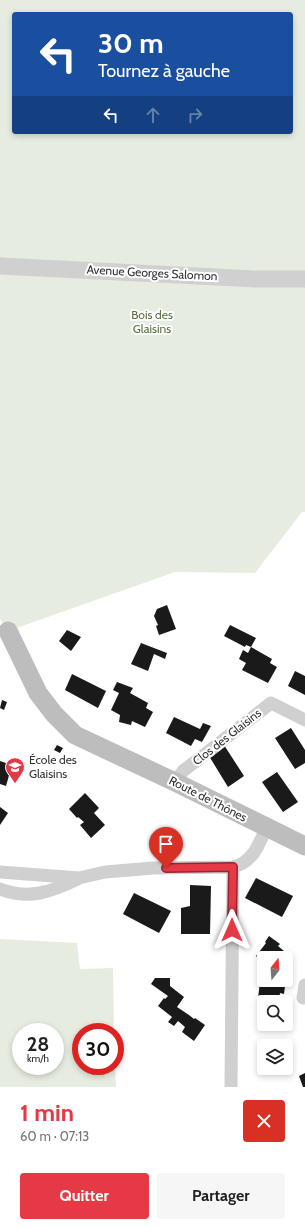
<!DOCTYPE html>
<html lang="fr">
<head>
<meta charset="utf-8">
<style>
	body { margin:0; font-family:Cabin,sans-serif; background:#f6f6f6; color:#202124; height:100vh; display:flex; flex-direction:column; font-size:15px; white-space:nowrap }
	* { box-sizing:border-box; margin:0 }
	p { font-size:13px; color:#757577 }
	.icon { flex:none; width:22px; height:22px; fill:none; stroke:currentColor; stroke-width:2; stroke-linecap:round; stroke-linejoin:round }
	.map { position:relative; height:1087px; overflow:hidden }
	.sheet { display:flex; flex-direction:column; background:#fff; flex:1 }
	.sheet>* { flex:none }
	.banner { position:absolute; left:12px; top:12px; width:281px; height:122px; border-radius:4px; box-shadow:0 2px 6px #0003; background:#1a4fa0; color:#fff; overflow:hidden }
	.needle { width:26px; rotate:17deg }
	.buttons { position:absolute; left:257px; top:951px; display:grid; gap:8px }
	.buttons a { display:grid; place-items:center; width:36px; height:36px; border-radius:4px; background:#fff; box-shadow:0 2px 6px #0003; font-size:20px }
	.speed { position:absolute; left:12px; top:1023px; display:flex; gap:8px; font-size:20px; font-weight:700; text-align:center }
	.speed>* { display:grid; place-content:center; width:52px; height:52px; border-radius:50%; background:#fff; box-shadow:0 2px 6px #0003; line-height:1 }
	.speed small { font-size:10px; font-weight:400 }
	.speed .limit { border:6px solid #d22; background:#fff; color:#111 }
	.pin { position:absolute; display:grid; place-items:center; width:34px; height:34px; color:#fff; margin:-41px -17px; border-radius:50% 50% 50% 0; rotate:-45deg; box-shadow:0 0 4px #0007 }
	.pin .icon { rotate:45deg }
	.me { position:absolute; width:44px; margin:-22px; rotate:0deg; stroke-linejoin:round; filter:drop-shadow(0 0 3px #0008) }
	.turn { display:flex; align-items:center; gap:14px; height:84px; padding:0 20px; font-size:18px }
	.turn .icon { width:52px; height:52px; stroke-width:2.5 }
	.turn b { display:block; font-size:28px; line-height:34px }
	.lanes { display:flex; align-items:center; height:38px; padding:0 20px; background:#0003; justify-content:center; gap:20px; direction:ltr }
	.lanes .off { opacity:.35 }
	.round { display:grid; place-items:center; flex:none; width:42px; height:42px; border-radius:4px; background:#f6f6f6 }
	.overview { display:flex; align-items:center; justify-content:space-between; height:68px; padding:0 20px }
	h1 { font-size:24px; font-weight:700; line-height:30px; color:#e63946 }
	.primary-button { display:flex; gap:8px; margin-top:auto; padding:8px 20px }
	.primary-button a { flex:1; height:46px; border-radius:4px; background:#e63946; color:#fff; font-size:16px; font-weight:700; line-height:46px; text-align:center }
	.primary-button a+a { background:#f6f6f6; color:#202124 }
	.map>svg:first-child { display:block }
	.green { fill:#e6ecdf; fill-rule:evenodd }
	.building { fill:#1a1a1a }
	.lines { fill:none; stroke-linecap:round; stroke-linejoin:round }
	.minor { stroke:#d0d0d0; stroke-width:13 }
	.tertiary { stroke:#d0d0d0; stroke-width:17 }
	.secondary { stroke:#bdbdbd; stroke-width:19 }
	.route-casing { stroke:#96252e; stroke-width:10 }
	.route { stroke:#e63946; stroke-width:7 }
	.labels { text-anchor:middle; stroke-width:4; stroke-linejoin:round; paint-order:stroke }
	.street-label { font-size:12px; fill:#333; stroke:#fff }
	.park-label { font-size:12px; fill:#56703f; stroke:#fff }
	.poi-label { font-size:12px; fill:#333; stroke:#fff; text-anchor:start }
</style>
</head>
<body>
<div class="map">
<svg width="305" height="1087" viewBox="0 0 305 1087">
	<rect width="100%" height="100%" fill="#fff"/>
	<path class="green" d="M0 0H305V512H302L255 573 175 572 8 631 0 619ZM14 14H291V132H14Z
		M0 939 77 943 80 969 113 968 114 1032H81V1066H115V1058L116 1087H0ZM21 1032H55V1066H21Z"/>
	<path class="building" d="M167 605 176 629 159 635 156 626 158 625 154 616 157 609Z
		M230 625 256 638 251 647 246 645 245 647 224 636Z
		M67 630 81 637 71 651 59 641Z
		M141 643 167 653 165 659 154 654 148 671 131 664Z
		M251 647 272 659 270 663 277 667 268 683 242 670 246 663 239 659 243 650 248 653Z
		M295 671 305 676V695L288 686Z
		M72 674 106 691 98 708 65 690Z
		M117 682 133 688 130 693 148 703 146 708 153 712 145 727 132 721 131 725 119 722 120 715 111 710 119 693 113 690Z
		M2 700 7 702 4 710 0 708Z
		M174 717 200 729 203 723 211 726 202 742 195 739 191 746 166 733Z
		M291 728 305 750V763L295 769 275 738Z
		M57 745 63 748 60 753 54 750Z
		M224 745 244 776 228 787 209 756Z
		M0 761 12 765 6 786 0 784Z
		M277 772 298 802 283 812 262 782Z
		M85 793 99 808 94 813 105 825 91 838 80 825 84 822 78 817 77 818 69 809Z
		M0 807 8 813 0 825Z
		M256 878 293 896 282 917 245 898Z
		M190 885 211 886 210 934H181V908L190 906Z
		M134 893 171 911 159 933 123 914Z
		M269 936 280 944 278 946 290 956 286 960V958H264V962L256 956 266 943 265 942Z
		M286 967 292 972 285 986 284 994 280 993 279 1002H264V1007L257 1006 260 982 265 983 266 980H286Z
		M155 978H170V986L184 997 177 1007 189 1015 194 1019 195 1018 205 1025 194 1041 182 1032 185 1027 178 1021 174 1026 168 1022 172 1017 158 1006 164 998 165 999 168 996 151 984Z
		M305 1073V1087H303L299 1076Z"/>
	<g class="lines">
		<path class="minor" d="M175 782 183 771 271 703 305 720
			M0 872 79 878 105 872 153 868 233 867C252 863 259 845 266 828
			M0 889C29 900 51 892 78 879
			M303 998 305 985
			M231 1087 233 867"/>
		<path class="tertiary" d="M0 266 256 279H305"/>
		<path class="secondary" d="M8 631 38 693 54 714 75 735 175 782 305 846"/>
	</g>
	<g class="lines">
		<g class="route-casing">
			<path id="route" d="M166 868 233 867 232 930"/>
		</g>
		<use href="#route" class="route"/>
	</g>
	<defs>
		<g id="school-pin" transform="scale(1)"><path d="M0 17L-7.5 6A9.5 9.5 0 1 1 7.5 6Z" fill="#e63946" stroke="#fff"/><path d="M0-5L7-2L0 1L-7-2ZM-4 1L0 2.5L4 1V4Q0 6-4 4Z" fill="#fff"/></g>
	</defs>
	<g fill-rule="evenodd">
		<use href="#school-pin" x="15" y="767"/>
	</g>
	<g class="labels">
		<g class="street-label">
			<text transform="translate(152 273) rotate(3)" y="4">Avenue Georges Salomon</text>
			<text transform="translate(227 737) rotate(-38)" y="4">Clos des Glaisins</text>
			<text transform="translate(208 799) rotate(27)" y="4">Route de Thônes</text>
		</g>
		<g class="park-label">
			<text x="152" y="319">Bois des<tspan x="152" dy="14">Glaisins</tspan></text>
		</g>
		<g class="poi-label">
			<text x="29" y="764">École des<tspan x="29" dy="14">Glaisins</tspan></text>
		</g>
	</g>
</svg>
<div class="buttons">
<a><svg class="needle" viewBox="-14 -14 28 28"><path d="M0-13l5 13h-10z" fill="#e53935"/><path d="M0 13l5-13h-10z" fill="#757577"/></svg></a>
<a><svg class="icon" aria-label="search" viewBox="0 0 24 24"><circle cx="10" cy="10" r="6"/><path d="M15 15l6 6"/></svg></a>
<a><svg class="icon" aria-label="layers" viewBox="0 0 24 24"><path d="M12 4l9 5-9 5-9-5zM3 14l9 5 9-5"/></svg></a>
</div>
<div class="speed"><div>28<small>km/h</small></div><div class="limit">30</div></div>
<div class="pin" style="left:166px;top:868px;background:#d93025"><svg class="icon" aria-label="arrive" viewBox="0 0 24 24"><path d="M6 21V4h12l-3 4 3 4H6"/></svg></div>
<svg class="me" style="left:232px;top:930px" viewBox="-20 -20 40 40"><path d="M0-17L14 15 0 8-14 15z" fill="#e63946" stroke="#fff" stroke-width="4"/></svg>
<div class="banner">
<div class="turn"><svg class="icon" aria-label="left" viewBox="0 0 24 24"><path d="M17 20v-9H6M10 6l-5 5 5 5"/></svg><div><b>30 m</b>Tournez à gauche</div></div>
<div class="lanes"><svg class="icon" aria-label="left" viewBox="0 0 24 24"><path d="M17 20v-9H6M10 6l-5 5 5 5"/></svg><svg class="icon off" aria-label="ahead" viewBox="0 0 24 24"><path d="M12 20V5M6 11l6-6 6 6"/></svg><svg class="icon off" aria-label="right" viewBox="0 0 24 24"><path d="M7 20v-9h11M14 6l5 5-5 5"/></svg></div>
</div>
</div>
<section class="sheet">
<div class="overview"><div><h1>1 min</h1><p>60 m · 07:13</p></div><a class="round" style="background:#d93025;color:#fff"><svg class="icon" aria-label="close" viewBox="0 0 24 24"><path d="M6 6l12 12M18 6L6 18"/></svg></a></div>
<div class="primary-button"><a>Quitter</a><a>Partager</a></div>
</section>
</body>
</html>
